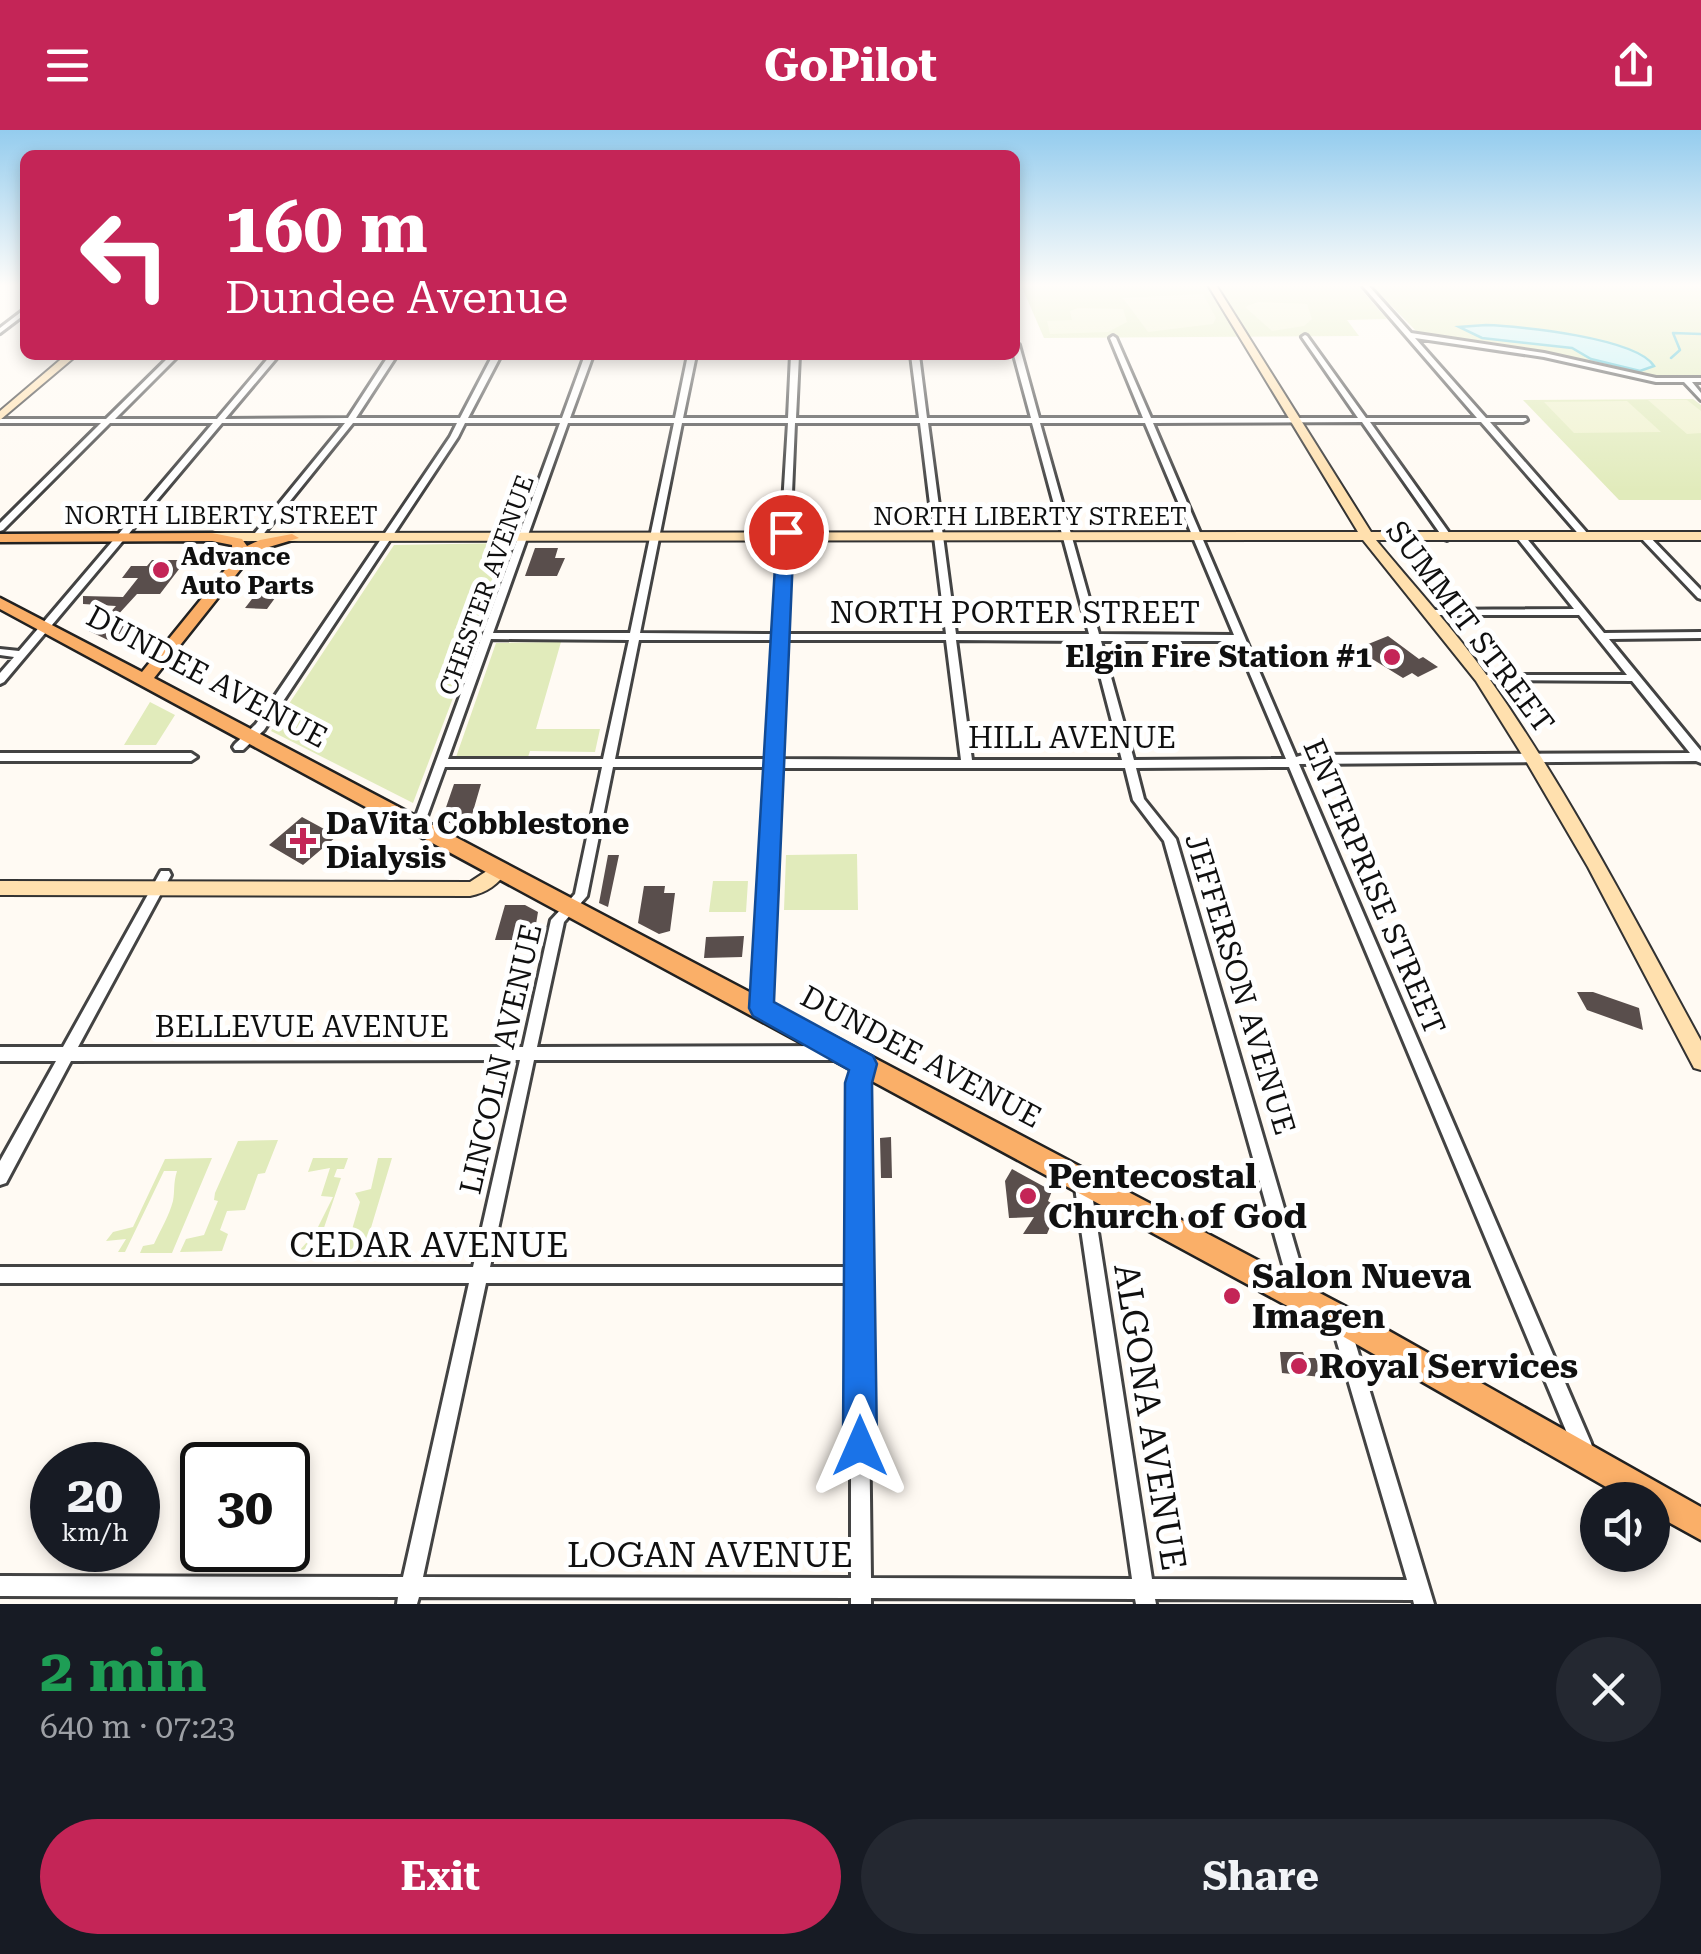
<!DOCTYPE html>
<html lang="en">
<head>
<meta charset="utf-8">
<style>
	body { margin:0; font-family:"Roboto Serif",serif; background:#242831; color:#f1f3f6; height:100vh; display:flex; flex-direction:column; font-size:38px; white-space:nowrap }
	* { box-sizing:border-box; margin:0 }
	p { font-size:32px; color:#9ea1a6 }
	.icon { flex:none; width:55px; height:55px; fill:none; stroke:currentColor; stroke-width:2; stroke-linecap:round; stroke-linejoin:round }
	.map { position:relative; height:1474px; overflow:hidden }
	.sheet { display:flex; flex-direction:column; background:#171b24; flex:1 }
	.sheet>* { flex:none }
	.guide { position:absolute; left:20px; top:20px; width:1000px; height:210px; border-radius:15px; box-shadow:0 5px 15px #0003; background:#c42557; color:#fff; overflow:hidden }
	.buttons { position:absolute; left:1580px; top:1352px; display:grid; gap:20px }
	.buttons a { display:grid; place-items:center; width:90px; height:90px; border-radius:50%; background:#171b24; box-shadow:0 5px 15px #0003; font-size:50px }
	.speed { position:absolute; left:30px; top:1312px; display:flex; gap:20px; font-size:50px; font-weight:700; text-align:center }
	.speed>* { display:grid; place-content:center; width:130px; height:130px; border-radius:50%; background:#171b24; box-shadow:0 5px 15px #0003; line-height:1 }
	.speed small { font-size:25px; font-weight:400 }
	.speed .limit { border:5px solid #111; border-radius:15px; background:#fff; color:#111 }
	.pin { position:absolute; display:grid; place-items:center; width:85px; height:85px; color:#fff; margin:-42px; border:5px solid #fff; border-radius:50%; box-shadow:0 2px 10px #0007 }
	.me { position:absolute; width:110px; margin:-55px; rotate:0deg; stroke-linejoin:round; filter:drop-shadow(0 0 8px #0008) }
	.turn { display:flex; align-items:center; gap:35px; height:210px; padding:0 40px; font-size:45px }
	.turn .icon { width:130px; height:130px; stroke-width:2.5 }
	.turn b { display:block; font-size:70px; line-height:85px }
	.round { display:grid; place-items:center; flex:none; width:105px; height:105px; border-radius:52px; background:#242831 }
	.summary { display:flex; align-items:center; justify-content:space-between; height:170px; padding:0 40px }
	h1 { font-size:60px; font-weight:700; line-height:75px; color:#1e9e55 }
	.action { display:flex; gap:20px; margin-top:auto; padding:20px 40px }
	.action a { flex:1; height:115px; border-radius:60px; background:#c42557; color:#fff; font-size:40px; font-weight:700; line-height:115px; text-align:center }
	.action a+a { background:#242831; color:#f1f3f6 }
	header { display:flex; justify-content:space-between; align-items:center; height:130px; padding:0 40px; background:#c42557; color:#fff; font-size:45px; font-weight:700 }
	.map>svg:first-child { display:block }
	.green { fill:#e1ebbb }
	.pitch { fill:#eff2cd }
	.water { fill:#b7f0f7; stroke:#3dbcd0; stroke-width:2.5 }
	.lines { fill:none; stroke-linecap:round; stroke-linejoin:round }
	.stream { stroke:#3dbcd0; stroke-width:2.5 }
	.building { fill:#594e4c }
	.street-casing { stroke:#434343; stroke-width:6 }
	.secondary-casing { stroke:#323232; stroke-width:4 }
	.primary-casing { stroke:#212121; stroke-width:5 }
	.street { fill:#fff; fill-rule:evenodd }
	.secondary { fill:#ffe0ae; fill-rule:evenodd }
	.primary { fill:#faaf68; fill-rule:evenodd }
	.route { fill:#1a73e8; stroke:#114b97; stroke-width:2.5 }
	.poi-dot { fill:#c42557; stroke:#fff; stroke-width:4 }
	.labels { text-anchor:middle; stroke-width:10; stroke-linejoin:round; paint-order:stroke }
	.far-street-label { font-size:25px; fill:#101010; stroke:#fff }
	.far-poi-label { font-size:25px; font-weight:bold; fill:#101010; stroke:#fff; text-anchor:start }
	.street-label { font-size:30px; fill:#101010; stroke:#fff }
	.poi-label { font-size:30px; font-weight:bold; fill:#101010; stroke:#fff; text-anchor:end }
	.near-poi-label { font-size:35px; font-weight:bold; fill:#101010; stroke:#fff; text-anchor:start }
	.near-street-label { font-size:35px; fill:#101010; stroke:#fff }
</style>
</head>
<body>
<header><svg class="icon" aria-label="menu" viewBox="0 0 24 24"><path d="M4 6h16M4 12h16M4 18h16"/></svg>GoPilot<svg class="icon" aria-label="share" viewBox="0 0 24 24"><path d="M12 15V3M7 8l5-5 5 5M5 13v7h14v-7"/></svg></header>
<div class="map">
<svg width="1701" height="1474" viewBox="0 0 1701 1474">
	<rect width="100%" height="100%" fill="#fffaf3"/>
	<path class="green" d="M1021 155H1357L1387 189 1347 190 1359 206 1044 208Z
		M1371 155H1701V245L1652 246 1504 214 1418 203Z
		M1693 269 1701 275V370H1619L1523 270Z
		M512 413 413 673 271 601 394 415Z
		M561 512 536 599H600L595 622 530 621 528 627H456L496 513Z
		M150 572 175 585 156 615H124Z
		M857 724 858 780H784L786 725Z
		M713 751H748L746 782H709Z
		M278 1010 265 1043 258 1044 245 1080 227 1081 220 1100 228 1104 222 1121 180 1122 186 1109 204 1105 218 1071 214 1070 215 1063 238 1011Z
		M212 1028 172 1123H140L143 1116 154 1114C161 1099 169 1086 173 1071 175 1061 173 1054 177 1041H164L125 1122H118L126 1109 106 1111 113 1102 133 1097 165 1029Z
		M313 1028H348L344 1039H337L334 1047 341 1048 316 1121H299L315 1103 333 1067 321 1066 330 1038 308 1042Z
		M378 1028H392L364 1121H334L351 1103 360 1072 355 1063 371 1059Z"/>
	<path class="pitch" d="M1203 164 1216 188 1213 194 1148 202 1123 168Z
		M1258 172 1307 174 1312 189 1304 196 1272 201 1245 177Z
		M1078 178 1123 179 1127 192 1108 202 1050 204 1047 191 1072 190 1070 181Z
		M1648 270H1687L1701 281V303L1687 304Z
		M1627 271 1661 302 1574 303 1544 272Z"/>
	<path class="water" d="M1486 195C1520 196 1637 208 1654 236L1640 241 1591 229 1572 218 1482 208 1459 197Z"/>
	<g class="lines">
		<path class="stream" d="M1671 228 1680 220 1673 203 1701 204"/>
	</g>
	<path class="building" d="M535 418H558L555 428H565L557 446H525Z
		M152 430H186L160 464H137L115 488 130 499 110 511 89 501 111 488 108 485 116 476 83 474V466L123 467 138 448H122L131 436H147Z
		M265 452 286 453 267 479 245 478Z
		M1388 506 1419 529 1423 527 1438 537 1418 547 1412 543 1403 548 1356 519Z
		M454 654H481L467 702 442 689Z
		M302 687 337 706 303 735 269 715Z
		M608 725H619L608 777 599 773Z
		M644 756H665L664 763H675L670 801 659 804 638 793Z
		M505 775H525L538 782 536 794H523L513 810H495Z
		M744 806 742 827 704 828 706 807Z
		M1577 862H1593L1639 878 1643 900 1587 880Z
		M891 1007 892 1048H881L880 1008Z
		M1012 1039 1052 1061 1048 1071 1058 1078 1047 1104H1023L1034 1087 1009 1088 1005 1051Z
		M1280 1222H1303L1305 1228H1316L1321 1247 1282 1243Z"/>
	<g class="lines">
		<g class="street-casing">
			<path id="street" d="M1362 155H1368L1411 203 1544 223 1656 248H1701V252H1692L1701 263V270L1684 252H1656L1544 227 1415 208 1486 288H1526L1527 290 1523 292H1490L1588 404V408H1582L1481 292H1370L1452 407 1447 410 1444 409 1362 292 1153 293 1296 627 1303 625 1690 623 1632 551 1477 550 1476 548 1481 545H1627L1579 485H1426L1424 483 1429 480 1574 479 1518 409V405H1524L1604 503 1701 502V508L1609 509 1701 621V633L1696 631 1299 634 1591 1313 1593 1320 1591 1327 1584 1329 1577 1327 1289 637 1136 638 1144 669 1176 709 1310 1167 1307 1173 1301 1176 1295 1173 1292 1167 1164 711 1133 670 1125 638H779L768 878 766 882 761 884 756 882 754 878 768 637H613L587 766 564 792 537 917 836 916 841 918 843 923 841 928 836 930H534L490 1137H851V953L859 929 864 927 869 929 871 934 865 953 871 1448 1132 1449 1074 1051 1076 1045 1082 1043 1088 1045 1090 1051 1152 1449 1407 1450 1331 1192 1334 1186 1340 1183 1346 1186 1349 1192 1434 1474H1414L1413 1470 1155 1469 1156 1474H1136L1135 1469 871 1468V1474H851V1468L419 1467 417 1474H397L398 1467 0 1466V1446L403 1447 469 1153H0V1137H473L520 930 71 931 6 1053 0 1055V1031L56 931H0V917H63L161 741H169L171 745 78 917H523L551 790 575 764 602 637H445L422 700H414L412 697 560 293H465L458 307 264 600 243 620H235L233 617 235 614 256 594 450 307 457 293H353L261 407H255V403L345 293H222L4 552 0 554V543L14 527 0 525V519L19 521 213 293H110L3 400 0 401V393L101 293H0V289H106L171 225H179L115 289H217L271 225H279L225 289 348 288 389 225H397L356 288H460L493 225H501L468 288H562L585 225H593L570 288H675L688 225H696L683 288H788L791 225H799L796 288H919L911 225H919L927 288H1031L1014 225 1015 213 1019 215 1039 288H1143L1110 208 1113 206 1116 208 1151 288H1358L1302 207 1305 205 1307 206 1366 288H1477ZM568 293H674L630 503H493ZM682 293H788L775 504 640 503ZM795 293H920L946 504H786ZM928 293H1032L1089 504H956ZM1040 293H1145L1234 505 1099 504ZM491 509 629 510 603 629H448ZM639 510H775L768 629H615ZM785 510H946L961 630 780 629ZM956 510 1091 511 1122 630H972ZM1101 511H1236L1286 629 1134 630ZM486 1153H851V1448L423 1447Z
				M25 179V184L0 203V198Z
				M1644 403 1647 404 1701 460V469L1698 468 1641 408V404Z
				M0 623H191L197 627 191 631H0Z"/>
		</g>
		<g class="secondary-casing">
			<path id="secondary" d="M1208 155H1216L1371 402H1701V410H1376C1413 455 1454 499 1488 547 1569 662 1634 788 1701 911V940L1694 938 1588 737 1526 631 1476 551 1363 410 212 411 206 407 212 403 1358 402Z
				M66 225H77L0 290V281Z
				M499 733 505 735 508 740C499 754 486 763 470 766L0 765V751L470 752Z"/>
		</g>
		<g class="primary-casing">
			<path id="primary" d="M212 403 242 409 247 416 260 410 292 404 299 408 269 417 251 426 154 548 1350 1179 1701 1377V1410L1652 1383V1370H1629L1330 1199 0 479V468L142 542 233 430 232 415 212 411 0 412V404Z"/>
		</g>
		<use href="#street" class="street"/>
		<use href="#secondary" class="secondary"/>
		<use href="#primary" class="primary"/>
	</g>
	<linearGradient id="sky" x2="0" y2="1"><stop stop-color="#94ccee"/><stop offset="0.43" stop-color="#fffdfa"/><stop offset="1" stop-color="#fffdfa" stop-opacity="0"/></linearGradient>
	<rect width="1701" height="361" fill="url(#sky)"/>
	<path class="route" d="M786 397 794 402 774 872 873 926 877 934 872 953 877 1316 872 1327 860 1332 848 1327 843 1316 845 953 849 940 753 886 749 878 777 402Z"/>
	<g class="poi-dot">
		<circle cx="161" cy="440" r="10"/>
		<circle cx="1392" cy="527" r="10"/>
		<path d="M298 696h10v10h10v10h-10v10h-10v-10h-10v-10h10z"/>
		<circle cx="1028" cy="1066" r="10"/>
		<circle cx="1232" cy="1166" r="10"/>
		<circle cx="1299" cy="1236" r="10"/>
	</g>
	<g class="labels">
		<g class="far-street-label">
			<text x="221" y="394">NORTH LIBERTY STREET</text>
			<text x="1030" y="395">NORTH LIBERTY STREET</text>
			<text transform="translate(486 455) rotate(-70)" y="9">CHESTER AVENUE</text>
		</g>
		<g class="far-poi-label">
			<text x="181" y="435">Advance<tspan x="181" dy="29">Auto Parts</tspan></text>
		</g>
		<g class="street-label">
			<text x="1015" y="493">NORTH PORTER STREET</text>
			<text transform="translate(1470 497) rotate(53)" y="10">SUMMIT STREET</text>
			<text transform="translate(207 547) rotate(28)" y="10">DUNDEE AVENUE</text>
			<text x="1072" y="618">HILL AVENUE</text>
			<text transform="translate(1374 757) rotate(67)" y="10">ENTERPRISE STREET</text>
			<text transform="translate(1240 854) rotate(73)" y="10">JEFFERSON AVENUE</text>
			<text x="302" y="907">BELLEVUE AVENUE</text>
			<text transform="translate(921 927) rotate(28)" y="10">DUNDEE AVENUE</text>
			<text transform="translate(501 929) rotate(-77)" y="10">LINCOLN AVENUE</text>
		</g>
		<g class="poi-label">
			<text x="1372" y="537">Elgin Fire Station #1</text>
			<text x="326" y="704" text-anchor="start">DaVita Cobblestone<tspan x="326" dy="34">Dialysis</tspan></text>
		</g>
		<g class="near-poi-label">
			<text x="1048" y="1058">Pentecostal<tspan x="1048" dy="40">Church of God</tspan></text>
			<text x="1252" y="1158">Salon Nueva<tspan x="1252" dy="40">Imagen</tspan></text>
			<text x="1319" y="1248">Royal Services</text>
		</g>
		<g class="near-street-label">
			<text x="429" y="1127">CEDAR AVENUE</text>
			<text transform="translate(1150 1287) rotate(81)" y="12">ALGONA AVENUE</text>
			<text x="710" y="1437">LOGAN AVENUE</text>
		</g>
	</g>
</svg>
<div class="buttons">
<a><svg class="icon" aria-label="sound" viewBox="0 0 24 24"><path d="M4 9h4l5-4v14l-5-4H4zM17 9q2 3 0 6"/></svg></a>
</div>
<div class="speed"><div>20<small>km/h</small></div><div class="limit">30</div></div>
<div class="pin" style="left:786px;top:402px;background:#d93025"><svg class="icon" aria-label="arrive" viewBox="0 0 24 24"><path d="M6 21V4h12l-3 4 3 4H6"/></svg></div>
<svg class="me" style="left:860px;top:1316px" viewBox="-20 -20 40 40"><path d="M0-17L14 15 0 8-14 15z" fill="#1a73e8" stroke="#fff" stroke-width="4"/></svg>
<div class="guide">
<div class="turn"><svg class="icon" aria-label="left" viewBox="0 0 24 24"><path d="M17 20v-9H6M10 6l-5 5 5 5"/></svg><div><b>160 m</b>Dundee Avenue</div></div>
</div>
</div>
<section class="sheet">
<div class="summary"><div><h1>2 min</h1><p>640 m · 07:23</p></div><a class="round"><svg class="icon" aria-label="close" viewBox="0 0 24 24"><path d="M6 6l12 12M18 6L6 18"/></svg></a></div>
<div class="action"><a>Exit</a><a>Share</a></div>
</section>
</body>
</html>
